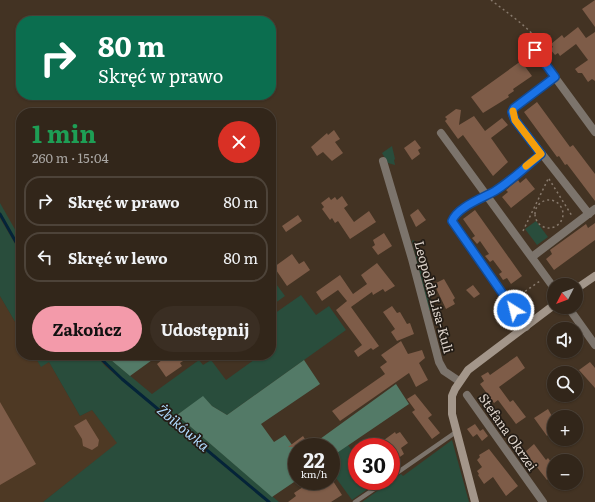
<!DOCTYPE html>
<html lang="pl">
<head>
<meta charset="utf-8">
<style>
	body { margin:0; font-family:Literata,serif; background:#3a2e23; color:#f1f3f6; height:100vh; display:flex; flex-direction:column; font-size:15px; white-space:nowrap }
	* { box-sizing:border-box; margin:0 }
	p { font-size:13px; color:#a8a5a2 }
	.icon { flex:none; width:22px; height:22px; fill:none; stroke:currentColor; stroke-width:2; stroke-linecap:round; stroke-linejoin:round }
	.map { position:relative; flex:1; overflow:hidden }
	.details { position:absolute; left:16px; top:108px; width:260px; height:252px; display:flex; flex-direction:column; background:#32261a; border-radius:16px; box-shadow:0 1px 3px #0004,0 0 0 1px #4d4339 }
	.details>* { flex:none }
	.banner { position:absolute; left:16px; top:16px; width:260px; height:84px; border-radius:16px; box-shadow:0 1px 3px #0004,0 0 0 1px #4d4339; background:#0b6e4f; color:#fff; overflow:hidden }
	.needle { width:26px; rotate:228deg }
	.fabs { position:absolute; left:547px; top:278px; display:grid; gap:8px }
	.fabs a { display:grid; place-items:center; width:36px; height:36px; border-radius:50%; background:#32261a; box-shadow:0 1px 3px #0004,0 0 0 1px #4d4339; font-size:20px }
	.speed { position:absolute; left:288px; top:438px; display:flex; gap:8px; font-size:20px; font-weight:700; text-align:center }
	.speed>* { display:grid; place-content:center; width:52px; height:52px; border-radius:50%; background:#32261a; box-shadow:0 1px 3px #0004,0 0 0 1px #4d4339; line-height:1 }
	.speed small { font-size:10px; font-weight:400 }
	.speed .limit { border:6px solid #d22; background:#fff; color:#111 }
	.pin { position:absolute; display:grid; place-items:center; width:34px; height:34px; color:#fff; margin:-17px; border-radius:8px; box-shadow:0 2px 6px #0006 }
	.me { position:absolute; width:44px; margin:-22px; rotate:324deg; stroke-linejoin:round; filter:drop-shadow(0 0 3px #0008) }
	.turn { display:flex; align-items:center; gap:14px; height:84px; padding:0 16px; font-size:18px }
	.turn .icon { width:52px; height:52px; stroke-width:2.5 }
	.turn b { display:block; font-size:28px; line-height:34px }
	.round { display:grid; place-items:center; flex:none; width:42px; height:42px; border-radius:21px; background:#3a2e23 }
	.summary { display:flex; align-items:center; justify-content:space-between; height:68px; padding:0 16px }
	h1 { font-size:24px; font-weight:700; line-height:30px; color:#1e9e55 }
	.primary-button { display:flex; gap:8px; margin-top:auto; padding:8px 16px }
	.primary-button a { flex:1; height:46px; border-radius:24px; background:#f39aaa; color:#111; font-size:16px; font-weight:700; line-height:46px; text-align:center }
	.primary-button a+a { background:#3a2e23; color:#f1f3f6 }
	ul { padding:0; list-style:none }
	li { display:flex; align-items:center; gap:12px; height:50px; margin:0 8px 6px; padding:0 8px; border:2px solid #4d4339; border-radius:16px }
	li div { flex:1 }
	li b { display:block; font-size:15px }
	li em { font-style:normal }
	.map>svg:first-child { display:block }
	.built { fill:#4e3924 }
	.green { fill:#294d3c }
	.forest { fill:#537a67 }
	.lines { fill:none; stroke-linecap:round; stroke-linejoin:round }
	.stream { stroke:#042439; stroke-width:3 }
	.building { fill:#7e5c48 }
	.path { stroke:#887a6d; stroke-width:1.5; stroke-dasharray:2 3; stroke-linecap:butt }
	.lane { stroke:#7c746c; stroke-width:4.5 }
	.street { stroke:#7c746c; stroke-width:8 }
	.secondary { stroke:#a3968a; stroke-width:8 }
	.route-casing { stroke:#114b97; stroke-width:10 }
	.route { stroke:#1a73e8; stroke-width:7 }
	.slow { stroke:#f59e0b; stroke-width:7 }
	.labels { text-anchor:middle; stroke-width:3.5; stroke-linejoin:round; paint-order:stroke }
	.street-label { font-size:13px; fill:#ddd3ca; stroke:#231c15 }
	.water-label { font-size:14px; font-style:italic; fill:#aed9fd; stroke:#231c15 }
</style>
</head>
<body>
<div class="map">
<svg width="595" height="502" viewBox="0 0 595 502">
	<rect width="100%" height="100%" fill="#433323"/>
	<path class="built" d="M0 296 21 332V355H34L41 366 49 362 80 416 92 410 118 443 43 502H0Z"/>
	<path class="green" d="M392 146 395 159 394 160 395 165 388 163 382 153Z
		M0 203 21 240V248L0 212Z
		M0 218 21 254V332L0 296Z
		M536 221 548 237 537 245 525 229Z
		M414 240 434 309 429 310 412 241Z
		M271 277 285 296 271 306Z
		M301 295 316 315 329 306 346 330 227 415 212 406 203 397 177 415 279 502H271L113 370 98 355H105L152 394 199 360 203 365 211 360 226 380 261 355H271V316Z
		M34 355H96L105 366 267 502H43L117 443 92 410 80 416 49 362 41 367Z
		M452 440 469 502H362L401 474 403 476Z
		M348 445 357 458V481H372L375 484 352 500 331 471V457Z"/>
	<path class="forest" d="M105 355H159L130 376Z
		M304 360 320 384 261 424 274 442 285 435 297 452V480L272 497 177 415 203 396 212 406 227 415Z
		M396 384 409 404 331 457V447H309Z"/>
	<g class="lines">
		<path class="stream" d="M0 214 21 251
			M97 355 122 379 269 502"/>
	</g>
	<path class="building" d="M595 0V27L582 9Z
		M578 27 586 38 595 32V81L592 79 588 82 582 73H578L575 69 588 60 576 44 560 56 558 53 555 55 550 49 553 47 551 44 562 35 564 38Z
		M521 61 532 76 513 89 514 91 508 95 509 97 483 113 471 97Z
		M537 102 570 147 573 145 595 174V201L567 164 565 165 559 156 557 157 524 112Z
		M456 109 461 110 459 125 474 116 485 131 502 118 508 125 491 138 508 162 493 176 463 135 458 139 445 121 447 119 445 117Z
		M334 130 340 139 335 142 343 153 332 161 323 152 317 156 311 147 327 133 328 135Z
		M415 140 421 148 418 150 420 154 412 160 404 148Z
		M526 178 535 189 511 208 502 197 508 192 506 190 518 180 520 183Z
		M342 196 348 205 344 208 354 222 369 211 376 222 350 239 338 221 335 223 332 218 330 220 322 209 324 207 321 203 329 197 331 200 335 197 337 200Z
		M418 209 426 220 416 227 410 215Z
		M475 210 522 276 511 284 507 278 503 280 499 274 502 272 493 260 490 262 485 256 489 254 480 241 477 244 472 238 475 236 463 219Z
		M298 215 302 221 286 232 282 226Z
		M595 223V240L554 270 546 259 552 254 550 250 586 224 588 228Z
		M384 233 392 246 378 255 372 247 375 245 373 240Z
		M292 254 299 264 304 261 310 270 287 286 274 267Z
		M377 263 395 286 385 292 383 289 373 295 372 292 351 307 379 346 373 350 371 348 358 357 354 351 362 345 336 310 347 301 338 290 322 301 316 292 340 275 353 294 367 284 361 275Z
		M444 279 455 298 453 300 455 304 446 309 434 284Z
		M473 285 480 294 474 298 466 290Z
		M392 306 397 313 400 312 407 324 410 323 414 334 397 341 391 332 395 329 383 312Z
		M401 341 408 354 422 350 425 358 419 363 428 380 416 387 409 373 340 421 332 411 385 374 380 367 387 362 381 355Z
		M168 355H178L183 361 180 363 182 366 166 377 157 364Z
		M517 356 525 368 499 387 510 402 513 400 526 417 516 424 498 400 494 403 480 384 484 381 481 376 488 372 490 375Z
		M590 362 595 368V388L579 370Z
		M415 394 432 415 428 418 440 433 432 439 412 412 415 410 407 399Z
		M0 402 36 464 0 485Z
		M548 409 554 420 548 424 553 431 547 436 534 418Z
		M86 419 99 440 98 446 92 450 83 446 82 439 74 426Z
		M475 424 480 431 483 429 488 436 482 441 477 434 473 437 467 429Z
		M395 432 396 434 400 432 408 443 401 448 404 454 397 459 391 450V447H389L384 440Z
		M303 436 310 447H288Z
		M534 444 546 460 548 458 554 466V475L547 480 525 452Z
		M489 449 518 486 506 496 493 477 484 484 478 475 479 474 477 471 482 467 477 460 480 457 479 455Z
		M312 481H333L342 495 331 502H288L296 496 294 493Z"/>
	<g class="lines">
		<path class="path" d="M491 0C502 9 533 30 538 42
			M549 179 572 216
			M535 214a14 14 0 1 1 28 0a14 14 0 1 1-28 0Z
			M523 231 549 177
			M517 297 540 281"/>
		<path class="lane" d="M391 477 456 432
			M355 502 386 481"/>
		<path class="street" d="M535 50 595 132
			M555 77 514 108 512 113 513 117 589 214
			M441 133 554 288
			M383 161 412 259 439 362 444 371 459 381
			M532 257 595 209
			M568 307 595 345
			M526 327 452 221C457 207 483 198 495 191 511 181 526 166 541 154
			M467 395 543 502"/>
		<path class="secondary" d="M576 289 595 276
			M475 502 452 414V396L455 389 468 370 554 305"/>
	</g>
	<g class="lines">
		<g class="route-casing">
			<path id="route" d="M514 310 452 221C457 207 483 198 495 191 511 181 526 167 541 154L515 120 512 112 514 108 555 77 535 50"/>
		</g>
		<use href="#route" class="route"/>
		<path class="slow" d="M513 111 515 120 541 154 526 166"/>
	</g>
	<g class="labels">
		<g class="street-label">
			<text transform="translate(434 297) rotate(75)" y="5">Leopolda Lisa-Kuli</text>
			<text transform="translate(508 432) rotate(55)" y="5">Stefana Okrzei</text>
		</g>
		<g class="water-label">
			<text transform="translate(183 428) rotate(40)" y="5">Żbikówka</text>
		</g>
	</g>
</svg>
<div class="fabs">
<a><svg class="needle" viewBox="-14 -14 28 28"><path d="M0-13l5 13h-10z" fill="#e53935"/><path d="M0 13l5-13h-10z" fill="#a8a5a2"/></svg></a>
<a><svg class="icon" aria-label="sound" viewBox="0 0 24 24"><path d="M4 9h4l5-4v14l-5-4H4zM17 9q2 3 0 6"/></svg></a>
<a><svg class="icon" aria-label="search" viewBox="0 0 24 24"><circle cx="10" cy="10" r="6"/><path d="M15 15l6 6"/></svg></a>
<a>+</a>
<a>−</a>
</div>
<div class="speed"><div>22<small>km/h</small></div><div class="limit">30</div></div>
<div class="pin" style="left:535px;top:50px;background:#d93025"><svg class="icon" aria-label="arrive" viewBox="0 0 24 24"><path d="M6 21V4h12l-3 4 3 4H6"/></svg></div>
<svg class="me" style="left:514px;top:310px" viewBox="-20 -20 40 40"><circle r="17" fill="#1a73e8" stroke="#fff" stroke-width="3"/><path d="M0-11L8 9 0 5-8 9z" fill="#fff"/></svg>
<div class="banner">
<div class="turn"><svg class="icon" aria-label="right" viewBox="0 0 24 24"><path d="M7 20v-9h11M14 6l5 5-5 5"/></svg><div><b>80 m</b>Skręć w prawo</div></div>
</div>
<section class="details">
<div class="summary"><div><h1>1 min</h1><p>260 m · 15:04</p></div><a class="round" style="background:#d93025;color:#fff"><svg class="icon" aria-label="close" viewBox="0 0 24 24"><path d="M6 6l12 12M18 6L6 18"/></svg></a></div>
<ul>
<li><svg class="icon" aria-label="right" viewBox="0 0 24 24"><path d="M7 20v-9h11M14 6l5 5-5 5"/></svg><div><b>Skręć w prawo</b></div><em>80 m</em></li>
<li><svg class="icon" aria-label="left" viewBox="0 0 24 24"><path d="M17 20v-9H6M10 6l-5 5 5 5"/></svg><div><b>Skręć w lewo</b></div><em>80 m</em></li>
</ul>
<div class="primary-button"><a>Zakończ</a><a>Udostępnij</a></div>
</section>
</div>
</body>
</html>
